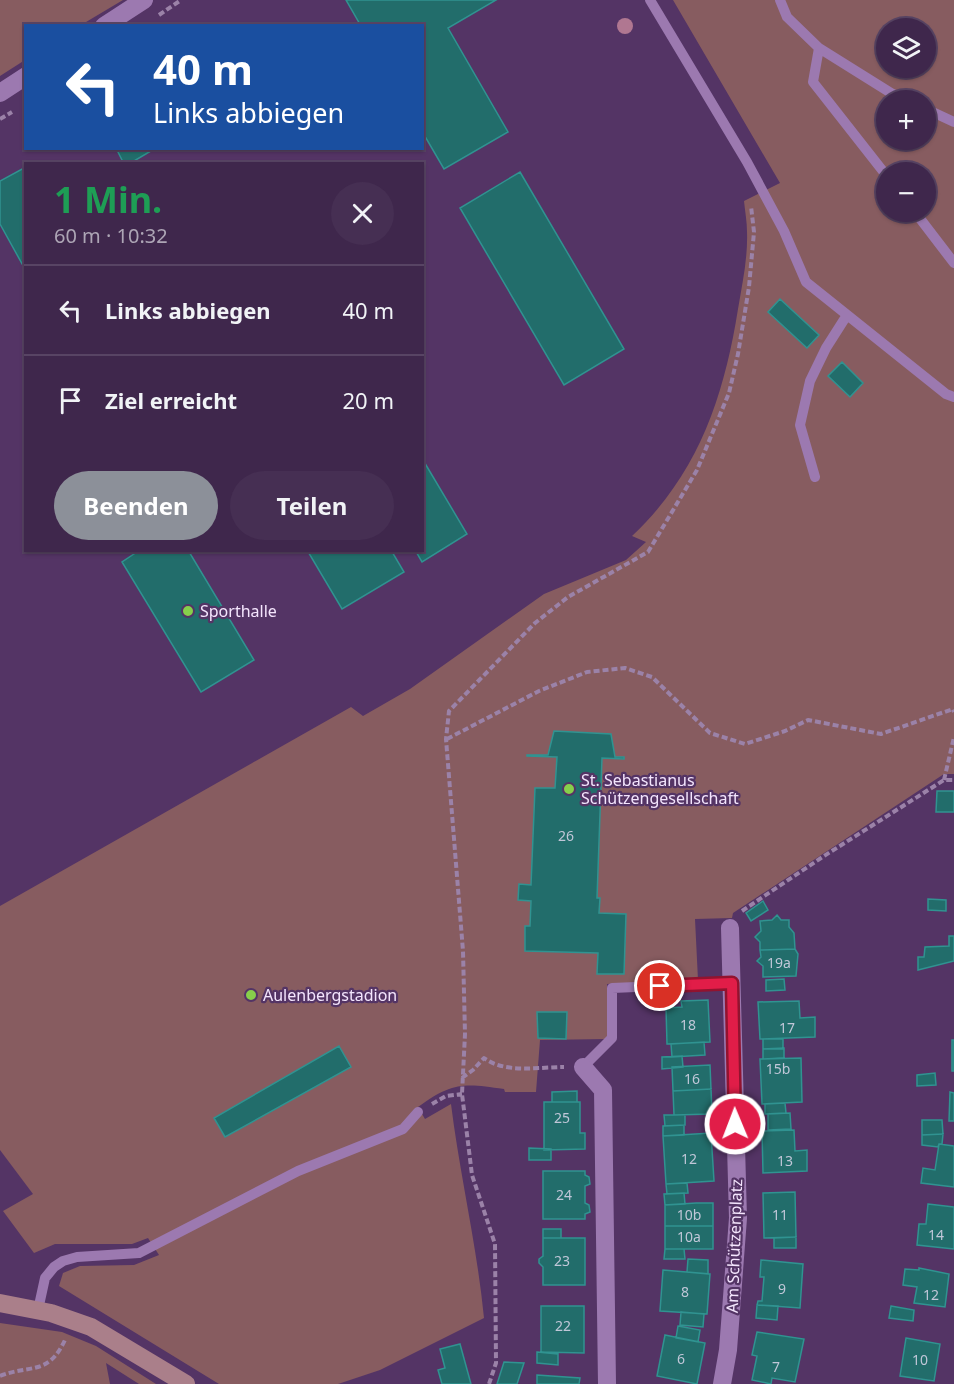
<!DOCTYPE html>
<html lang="de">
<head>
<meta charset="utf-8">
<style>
	body { margin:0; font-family:"Noto Sans",sans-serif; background:#462f53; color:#f1f3f6; height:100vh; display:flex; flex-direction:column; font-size:22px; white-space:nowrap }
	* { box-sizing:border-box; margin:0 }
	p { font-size:20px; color:#ada5b5 }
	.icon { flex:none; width:33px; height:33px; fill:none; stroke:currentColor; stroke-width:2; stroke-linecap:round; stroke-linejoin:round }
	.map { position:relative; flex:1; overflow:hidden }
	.sheet { position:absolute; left:24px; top:162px; width:400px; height:390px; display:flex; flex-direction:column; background:#3f274c; border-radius:0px; box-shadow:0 2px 4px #0004,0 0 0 2px #584464 }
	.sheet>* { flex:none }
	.hud { position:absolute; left:24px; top:24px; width:400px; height:126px; border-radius:0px; box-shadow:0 2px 4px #0004,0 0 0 2px #584464; background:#1a4fa0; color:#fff; overflow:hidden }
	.controls { position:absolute; left:876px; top:18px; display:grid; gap:12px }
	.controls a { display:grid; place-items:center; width:60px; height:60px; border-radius:50%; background:#3f274c; box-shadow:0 2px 4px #0004,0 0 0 2px #584464; font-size:30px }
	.pin { position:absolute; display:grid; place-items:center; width:51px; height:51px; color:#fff; margin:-26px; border:3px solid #fff; border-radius:50%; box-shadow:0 2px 6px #0007 }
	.me { position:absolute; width:66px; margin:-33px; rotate:359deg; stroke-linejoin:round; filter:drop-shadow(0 0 4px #0008) }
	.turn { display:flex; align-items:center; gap:21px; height:126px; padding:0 30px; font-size:27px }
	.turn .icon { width:78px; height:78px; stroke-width:2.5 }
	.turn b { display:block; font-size:42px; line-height:51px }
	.round { display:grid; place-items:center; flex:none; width:63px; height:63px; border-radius:32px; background:#462f53 }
	.headline { display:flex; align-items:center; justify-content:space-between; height:102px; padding:0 30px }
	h1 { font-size:36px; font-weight:700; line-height:45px; color:#1e9e55 }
	.button { display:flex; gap:12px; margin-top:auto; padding:12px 30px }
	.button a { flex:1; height:69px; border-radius:36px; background:#8c9099; color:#fff; font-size:24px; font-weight:700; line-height:69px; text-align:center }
	.button a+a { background:#462f53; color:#f1f3f6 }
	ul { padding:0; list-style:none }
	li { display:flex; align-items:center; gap:18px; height:90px; padding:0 30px; border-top:2px solid #584464 }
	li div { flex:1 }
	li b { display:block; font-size:22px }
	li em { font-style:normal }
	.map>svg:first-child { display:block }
	.green { fill:#875c60; fill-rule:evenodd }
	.building { fill:#226d6b; stroke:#309391; stroke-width:1.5 }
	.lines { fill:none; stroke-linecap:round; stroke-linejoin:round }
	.path { stroke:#9b82a8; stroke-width:4; stroke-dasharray:6 3; stroke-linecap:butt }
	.lane { stroke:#9c79b0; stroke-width:10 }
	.street { stroke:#9c79b0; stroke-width:18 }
	.secondary { stroke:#aa7f8a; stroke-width:18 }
	.tree { fill:#b07791 }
	.route-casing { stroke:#92132f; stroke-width:15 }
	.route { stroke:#e11d48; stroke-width:10 }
	.poi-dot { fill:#87cf4b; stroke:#543465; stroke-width:2 }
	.labels { text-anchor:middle; stroke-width:4.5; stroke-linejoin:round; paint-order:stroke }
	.number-label { font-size:14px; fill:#c0c7d8 }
	.poi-label { font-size:16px; fill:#f4e5fd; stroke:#543465; text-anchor:start }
	.street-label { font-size:16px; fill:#f4e5fd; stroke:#543465 }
</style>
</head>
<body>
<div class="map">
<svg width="954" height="1384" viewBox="0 0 954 1384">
	<rect width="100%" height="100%" fill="#543465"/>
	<path class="green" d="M0 0H123L81 25 26 26 25 60 0 76Z
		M673 0H954V774H944L733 913 732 918 695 919 698 980 607 984V1039L540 1040 536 1092H505L504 1089C464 1083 452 1082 418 1107L425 1119 451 1104C460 1176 477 1246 484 1318L380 1370 338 1384H219L59 1286 63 1273 80 1266 134 1265 159 1255 148 1238 132 1244H55L34 1253 3 1211 33 1194 0 1150V906L351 707 363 716 410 689 544 594 626 560 646 542 632 536C698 474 724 397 738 309 742 285 748 258 747 232 747 222 745 211 744 201L780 183ZM886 28H926V68H886ZM886 100H926V140H886ZM886 172H926V212H886Z
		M0 1323 62 1332 96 1346 156 1384H139L106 1363 110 1384H0Z"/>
	<path class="building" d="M346 0H496L448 28 508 132 444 169 423 133V26H361Z
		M116 148H156L129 164H124Z
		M24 168 26 171V271L0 224V181Z
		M520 172 624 349 564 385 460 208Z
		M780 299 819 335 807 348 768 312Z
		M842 362 863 383 850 397 828 376Z
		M423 460 467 534 422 562 415 550H423Z
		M140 550H188L254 660 201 692 122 562Z
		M307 550H391L404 572 342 609Z
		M554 731 611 734 615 757H624V759L602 758 597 898H600L599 913 626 914 624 974H597L598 953 525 951V926H530L531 901 518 900 519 884 531 885 535 788H555L557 757 527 756V755H548Z
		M937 791H954V812H936Z
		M928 899 946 900V911L928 910Z
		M763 901 768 910 751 921 746 913Z
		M777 915 781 920H789V927L794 933 795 949 760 950V942L755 937 761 931 760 921 772 920Z
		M949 936H954V961L918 970V957H924L925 947 949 946Z
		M795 949 798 954 796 976 763 977V966L757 961 761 957 760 950Z
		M784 979 785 990 766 991V980Z
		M708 1000 710 1042 667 1044 666 1008 682 1007 681 1001Z
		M799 1001 800 1018 815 1017V1037L760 1039 758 1002Z
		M537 1012H567L566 1039 538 1038Z
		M763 1039H783V1049H763Z
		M952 1040H954V1071H952Z
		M704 1042 705 1055 672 1057 671 1044Z
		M339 1046 351 1067 225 1137 214 1118Z
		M784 1048V1058L763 1059V1049Z
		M682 1056 683 1067 662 1069V1057Z
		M801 1058 802 1102 762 1104 760 1059Z
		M710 1065 711 1089 673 1091 672 1067Z
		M935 1073 936 1085 917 1086V1075Z
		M711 1089 712 1114 674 1115 673 1091Z
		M577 1091V1102H552V1092Z
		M950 1092 954 1093V1121H949Z
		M544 1102H580V1133H585V1149L544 1150Z
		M785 1103 786 1113 765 1114V1104Z
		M790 1113 791 1129 768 1130V1114Z
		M664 1115H685V1125L665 1126Z
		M922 1120H942L943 1134 922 1135Z
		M684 1125V1135L663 1136V1126Z
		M794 1130 795 1151 807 1150V1171L763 1173 762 1131Z
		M711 1133 714 1181 666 1184 663 1136Z
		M943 1134 942 1144H939L938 1147 922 1145V1135Z
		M939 1144 954 1146V1187L921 1183 923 1168 935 1170Z
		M529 1148 551 1149V1160H529Z
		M543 1171H585V1175L589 1177 590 1184 585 1186V1203L589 1205 590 1212 585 1214V1219H543Z
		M687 1183 688 1193 667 1194 666 1184Z
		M795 1192 796 1237 764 1238 763 1193Z
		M684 1193 685 1204 665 1205 664 1194Z
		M696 1203H713V1226H665V1205Z
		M928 1204 954 1207V1249L917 1245 919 1224H926Z
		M665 1226H713V1249H665Z
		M543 1229H561V1238H543Z
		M796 1237V1248H774V1238Z
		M543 1238H585V1285H543V1267L539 1263V1259L543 1256Z
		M665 1249H684L685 1259H664Z
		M688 1259 708 1260V1274L687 1272Z
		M761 1260 803 1264 800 1308 757 1305 758 1301H762L764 1277H760Z
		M919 1268 949 1274 945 1307 914 1303 917 1287 903 1285 905 1269 919 1270Z
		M663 1270 710 1274 707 1314 660 1311Z
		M757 1305 778 1306 777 1320 756 1318Z
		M541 1306H584V1353L541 1352Z
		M891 1306 914 1310 913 1321 889 1318Z
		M681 1312 704 1314 703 1327 680 1325Z
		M678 1326 700 1330 698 1342 676 1338Z
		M757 1332 804 1339 795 1382 772 1378 771 1384 752 1380 757 1356 752 1355Z
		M665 1335 705 1343 697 1384 657 1376Z
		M906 1338 940 1344 934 1381 900 1376Z
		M460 1344 471 1384H442L438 1370 445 1368 440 1349Z
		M537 1352 558 1354V1365L537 1363Z
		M504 1362 524 1363 517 1384H497Z
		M537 1375 580 1378 579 1384H537Z"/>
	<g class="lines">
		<path class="path" d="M159 15 181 0
			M0 119 12 112
			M447 739 539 691 587 672 625 668 652 677 710 733 745 744 785 731 808 720 881 734 953 709 954 712
			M944 780 954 737
			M742 911 824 856 944 780H954
			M462 1078 473 1070 484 1058C506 1074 538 1067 564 1067
			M432 1104 446 1096 462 1094
			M0 1376C31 1364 48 1376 65 1340
			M489 1384 496 1363 495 1244 472 1175 462 1094 465 1034 463 951 446 739 449 711 535 623 568 597 648 552 697 470 729 393 738 354 749 287 754 232 751 206"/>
		<path class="lane" d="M650 0 747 162 784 231 806 282 946 394 954 397
			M780 0 787 17 819 48 891 93 906 100
			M819 48 813 82 886 175
			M926 109 954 122
			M915 212 954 263
			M815 477 800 425 810 381 826 348 847 315
			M583 1067 612 1038V988L732 983
			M38 1310 45 1278 54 1267 63 1261 77 1257 139 1253 298 1171 403 1129 418 1112"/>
		<path class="street" d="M104 26 144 0
			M0 93 26 76
			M583 1067 603 1090 607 1384
			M722 1384 728 1350 738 1218 730 928"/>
		<path class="secondary" d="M0 1303 51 1313 91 1327 186 1384"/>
	</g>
	<circle class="tree" cx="625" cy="26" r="8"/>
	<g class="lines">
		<g class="route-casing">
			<path id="route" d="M660 986 732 983 735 1124"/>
		</g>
		<use href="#route" class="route"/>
	</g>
	<g class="poi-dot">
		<circle cx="188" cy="611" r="6"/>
		<circle cx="569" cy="789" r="6"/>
		<circle cx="251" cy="995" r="6"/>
	</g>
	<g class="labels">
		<g class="number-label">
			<text x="566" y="841">26</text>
			<text x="779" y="968">19a</text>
			<text x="688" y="1030">18</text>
			<text x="787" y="1033">17</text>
			<text x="778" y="1074">15b</text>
			<text x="692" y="1084">16</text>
			<text x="562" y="1123">25</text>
			<text x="689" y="1164">12</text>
			<text x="785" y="1166">13</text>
			<text x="564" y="1200">24</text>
			<text x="689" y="1220">10b</text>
			<text x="780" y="1220">11</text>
			<text x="936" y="1240">14</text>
			<text x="689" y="1242">10a</text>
			<text x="562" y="1266">23</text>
			<text x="782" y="1294">9</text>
			<text x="685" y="1297">8</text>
			<text x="931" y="1300">12</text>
			<text x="563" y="1331">22</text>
			<text x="681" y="1364">6</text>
			<text x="920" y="1365">10</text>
			<text x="776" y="1372">7</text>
		</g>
		<g class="poi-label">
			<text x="200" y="617">Sporthalle</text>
			<text x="581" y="786">St. Sebastianus<tspan x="581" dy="18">Schützengesellschaft</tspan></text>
			<text x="263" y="1001">Aulenbergstadion</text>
		</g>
		<g class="street-label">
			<text transform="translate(734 1246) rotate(-88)" y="6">Am Schützenplatz</text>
		</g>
	</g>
</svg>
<div class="controls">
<a><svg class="icon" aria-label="layers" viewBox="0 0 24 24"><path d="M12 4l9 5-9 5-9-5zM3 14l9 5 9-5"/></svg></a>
<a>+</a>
<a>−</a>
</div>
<div class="pin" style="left:660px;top:986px;background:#d93025"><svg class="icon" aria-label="arrive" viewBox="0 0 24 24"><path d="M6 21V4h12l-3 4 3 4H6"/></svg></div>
<svg class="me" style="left:735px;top:1124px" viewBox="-20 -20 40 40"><circle r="17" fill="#e11d48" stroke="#fff" stroke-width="3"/><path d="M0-11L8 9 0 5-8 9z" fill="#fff"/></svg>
<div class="hud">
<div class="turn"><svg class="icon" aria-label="left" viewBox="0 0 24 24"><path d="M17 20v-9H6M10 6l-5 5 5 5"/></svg><div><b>40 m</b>Links abbiegen</div></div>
</div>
<section class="sheet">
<div class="headline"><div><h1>1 Min.</h1><p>60 m · 10:32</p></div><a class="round"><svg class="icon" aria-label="close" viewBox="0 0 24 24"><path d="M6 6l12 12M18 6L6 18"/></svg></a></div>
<ul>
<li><svg class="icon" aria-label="left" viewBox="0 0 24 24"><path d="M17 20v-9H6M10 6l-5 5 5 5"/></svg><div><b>Links abbiegen</b></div><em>40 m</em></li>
<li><svg class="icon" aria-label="arrive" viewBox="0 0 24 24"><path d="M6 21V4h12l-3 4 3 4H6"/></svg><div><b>Ziel erreicht</b></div><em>20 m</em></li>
</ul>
<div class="button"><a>Beenden</a><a>Teilen</a></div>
</section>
</div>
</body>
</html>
